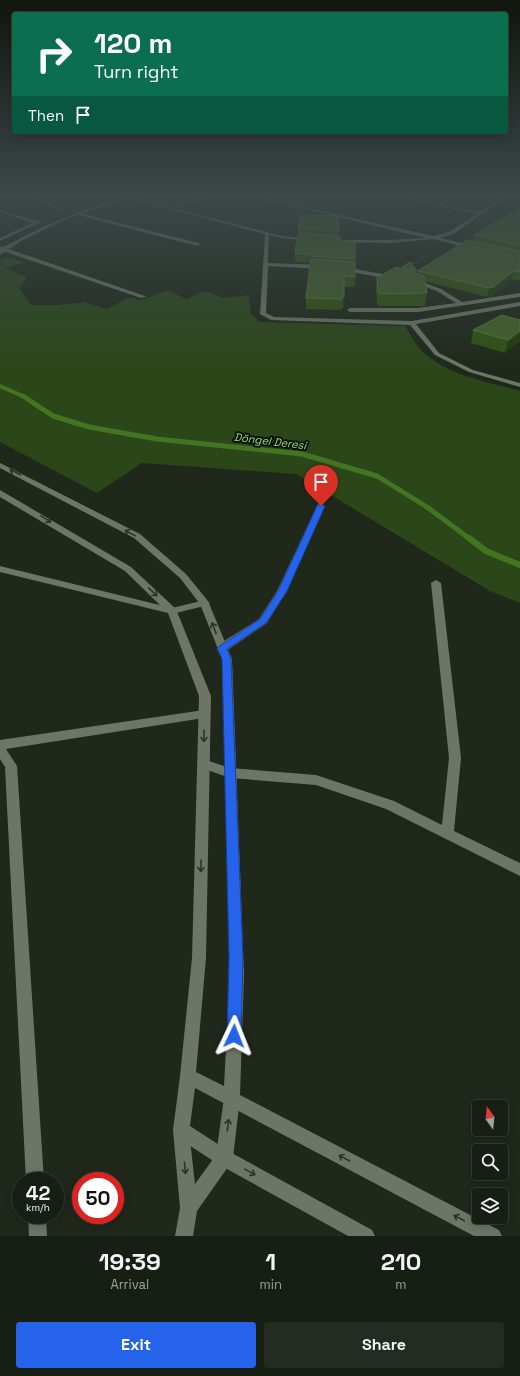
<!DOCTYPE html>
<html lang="en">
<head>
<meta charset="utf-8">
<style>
	body { margin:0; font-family:"Space Grotesk",sans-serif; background:#242b22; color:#f1f3f6; height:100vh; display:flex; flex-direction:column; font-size:15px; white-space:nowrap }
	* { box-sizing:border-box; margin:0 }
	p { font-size:13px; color:#9ea2a0 }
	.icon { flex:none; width:22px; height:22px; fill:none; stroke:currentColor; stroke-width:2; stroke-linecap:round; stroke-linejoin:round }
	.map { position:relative; height:1236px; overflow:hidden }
	.sheet { display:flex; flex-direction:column; background:#171e14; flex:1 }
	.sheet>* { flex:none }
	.hud { position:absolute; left:12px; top:12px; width:496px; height:122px; border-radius:4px; box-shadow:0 2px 10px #0003,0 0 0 1px #363c34; background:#0b6e4f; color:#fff; overflow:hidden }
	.needle { width:26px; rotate:345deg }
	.buttons { position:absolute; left:472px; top:1100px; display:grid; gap:8px }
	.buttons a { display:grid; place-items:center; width:36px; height:36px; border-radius:4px; background:#171e14; box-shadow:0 2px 10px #0003,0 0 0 1px #363c34; font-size:20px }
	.speed { position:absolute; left:12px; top:1172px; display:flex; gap:8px; font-size:20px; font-weight:700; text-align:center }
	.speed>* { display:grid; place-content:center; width:52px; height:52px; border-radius:50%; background:#171e14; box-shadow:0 2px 10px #0003,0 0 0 1px #363c34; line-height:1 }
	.speed small { font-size:10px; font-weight:400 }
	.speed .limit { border:6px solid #d22; background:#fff; color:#111 }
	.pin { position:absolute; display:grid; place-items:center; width:34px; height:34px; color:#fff; margin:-41px -17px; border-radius:50% 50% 50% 0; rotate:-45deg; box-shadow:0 0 4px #0007 }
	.pin .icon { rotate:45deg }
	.me { position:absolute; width:44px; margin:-22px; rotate:2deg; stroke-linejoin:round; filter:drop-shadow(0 0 3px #0008) }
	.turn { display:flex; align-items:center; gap:14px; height:84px; padding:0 16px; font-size:18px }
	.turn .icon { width:52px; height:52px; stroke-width:2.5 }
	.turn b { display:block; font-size:28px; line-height:34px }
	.then { display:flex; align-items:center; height:38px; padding:0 16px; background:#0003; gap:8px; font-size:15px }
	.eta { display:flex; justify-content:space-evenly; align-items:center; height:68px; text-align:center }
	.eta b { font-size:24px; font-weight:600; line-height:28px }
	.action { display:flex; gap:8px; margin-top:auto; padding:8px 16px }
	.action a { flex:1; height:46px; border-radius:4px; background:#2563eb; color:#fff; font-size:16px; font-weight:600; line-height:46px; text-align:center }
	.action a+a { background:#242b22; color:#f1f3f6 }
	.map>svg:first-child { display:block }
	.green { fill:#2b4719 }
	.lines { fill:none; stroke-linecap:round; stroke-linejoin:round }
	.stream-far2 { stroke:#437520; stroke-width:4 }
	.stream-far1 { stroke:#437520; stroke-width:5 }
	.stream { stroke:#437520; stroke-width:6 }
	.path { stroke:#61695d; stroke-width:1; stroke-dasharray:1 1.5; stroke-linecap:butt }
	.street { fill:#6b7666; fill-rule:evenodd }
	.secondary { fill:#6b7666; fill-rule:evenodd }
	.wall { fill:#305313 }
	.shaded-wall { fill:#223c0d }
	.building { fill:#426228; stroke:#597542 }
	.oneway { stroke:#2d332a }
	.route { fill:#2563eb; stroke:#184099 }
	.labels { text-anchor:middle; stroke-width:4; stroke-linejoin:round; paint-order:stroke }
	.far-water-label { font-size:11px; font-style:italic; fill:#9de275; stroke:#0b0f09 }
</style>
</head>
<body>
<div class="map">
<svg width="520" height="1236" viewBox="0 0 520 1236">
	<rect width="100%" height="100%" fill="#1f281a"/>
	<path class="green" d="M145 197H199L174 204Z
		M4 257 24 262 6 268 27 278 19 288 31 305H59L85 302 107 309 129 297 141 300 168 290 186 299 205 291 223 298 249 295 251 314 260 322 405 326C411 335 417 348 425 354 451 376 488 382 520 391V603L490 591 296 474 142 463 97 493 0 442V261Z"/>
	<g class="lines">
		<path class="stream-far2" d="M0 386 25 397"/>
		<path class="stream-far1" d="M23 396 53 416 89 427 157 439 302 454 377 476 427 507 470 539"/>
		<path class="stream" d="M469 538 486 551 520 565"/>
		<path class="path" d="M410 265 436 250"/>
		<path class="street" d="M30 197H35L68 211 64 212Z
			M124 197H129L282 236 311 239 309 241 282 238 269 235 268 263 323 265 326 267 323 269 268 266 266 313 274 317 412 321 520 302V306L416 324 439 353 473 370 520 383V387L469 372 435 355 410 325 271 320 260 314 265 234Z
			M206 197H211L177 207 175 206Z
			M254 197H260L433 236 449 232 477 214 402 198 400 197 480 212 503 197H507L453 234 440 238 475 246V248L473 249 433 239 390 243 327 242H325V240H390L426 238Z
			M0 210 40 222V223L36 224 0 212Z
			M76 212 199 243 200 244 197 246 74 214Z
			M0 246 145 296 146 297 141 298 0 250Z
			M343 267 394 276 397 278 394 280 341 270 340 269Z
			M414 279 441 289 462 302 520 293V297L418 312H350L347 310 350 308H418L456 303 437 291 412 282 411 281Z
			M321 503 325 506 287 591 267 623 226 651H218L217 648 218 645 259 619 277 591 317 506Z
			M0 566 172 608 205 600 210 603 208 605 172 614 0 572Z
			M436 580 441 583 461 758 454 831 520 863V876L386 809 316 785 230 778 199 767 197 764 199 761 203 759 230 768 316 775 394 801 442 825 449 758 431 583Z
			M204 710 208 711 210 714 208 717 204 718 6 749 17 766 44 1181H26L5 767 0 759V740Z
			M232 1090 238 1092 240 1098 233 1158 230 1164 197 1211 193 1236H175L180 1208 173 1130 175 1124 181 1122 187 1124 189 1130 195 1184 216 1155 224 1098 226 1092Z
			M28 1215H46L47 1236H29Z"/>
		<path class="secondary" d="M127 197H132L66 219 21 241 0 255V250L2 248C42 226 83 208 127 197Z
			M37 221 41 222 0 241V238Z
			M0 463 140 534 186 574 208 601 232 659 244 974 240 1095 499 1230 502 1236H474L195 1088 190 1126 230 1152 372 1230 375 1236H348L218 1164 175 1136 173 1130 180 1076 192 958 199 696 168 613 125 571 0 497V490L131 567 176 609 211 696 206 958 196 1072 224 1086 230 974 222 659 200 604 180 578 134 538 0 468Z"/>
	</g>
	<path class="wall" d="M520 208V281L512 279 492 296 487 297 425 281 427 293 425 306H379L378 304H377L376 290 377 278 402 269V267L417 271V273L418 274V271L473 241 474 235Z
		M298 228 339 231V235L341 241 355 242V287H344L343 308H342L341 310 306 309V298L310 262H296L295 260V252L298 233Z
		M520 320 505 353 471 343 473 330Z"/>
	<path class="shaded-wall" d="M514 271 512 279 492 296 487 297 489 288Z
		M520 331V342L505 353 508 340Z"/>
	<path class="building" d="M520 208V245L474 235Z
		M300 215 336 216 338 217 339 231 298 228Z
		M298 233 340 236 341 241 355 242V259L311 256V254H296L295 252Z
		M467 240 520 251V272L514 271 493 287 489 288 418 271Z
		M311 259 355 262V277L344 276V297H342V299L306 298Z
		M410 262 417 271 402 267Z
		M396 267 413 272 424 276 427 293 380 294V292L378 291 377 278Z
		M502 315 520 320V331L508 340 473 330Z"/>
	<defs><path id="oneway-shaft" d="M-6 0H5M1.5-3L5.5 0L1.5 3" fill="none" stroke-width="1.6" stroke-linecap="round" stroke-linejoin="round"/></defs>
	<g class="oneway">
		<use href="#oneway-shaft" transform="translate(15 472) rotate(-152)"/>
		<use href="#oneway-shaft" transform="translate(46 519) rotate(31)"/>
		<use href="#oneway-shaft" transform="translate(130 533) rotate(-152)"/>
		<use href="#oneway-shaft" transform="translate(153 592) rotate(44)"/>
		<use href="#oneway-shaft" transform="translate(214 628) rotate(-111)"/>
		<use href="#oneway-shaft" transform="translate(204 736) rotate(91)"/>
		<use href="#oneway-shaft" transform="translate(201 866) rotate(91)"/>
		<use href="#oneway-shaft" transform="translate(228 1125) rotate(-83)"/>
		<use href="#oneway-shaft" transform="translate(344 1158) rotate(-152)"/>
		<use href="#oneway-shaft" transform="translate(185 1168) rotate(85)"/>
		<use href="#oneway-shaft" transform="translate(250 1172) rotate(29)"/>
		<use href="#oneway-shaft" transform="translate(459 1218) rotate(-152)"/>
	</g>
	<linearGradient id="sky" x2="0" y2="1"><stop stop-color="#11160e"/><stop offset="0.53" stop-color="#3c4849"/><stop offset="1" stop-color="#3c4849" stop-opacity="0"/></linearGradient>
	<rect width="520" height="370" fill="url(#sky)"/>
	<path class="route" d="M318 504H321L325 506 287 591 266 623 227 649 231 659 243 958 241 1036 239 1041 234 1043 229 1041 227 1036 229 958 222 659 217 648 260 619 278 591Z"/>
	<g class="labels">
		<g class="far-water-label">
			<text transform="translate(270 441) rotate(7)" y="4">Döngel Deresi</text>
		</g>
	</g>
</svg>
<div class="buttons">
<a><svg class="needle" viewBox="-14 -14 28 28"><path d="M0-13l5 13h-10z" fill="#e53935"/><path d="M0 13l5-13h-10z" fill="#9ea2a0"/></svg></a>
<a><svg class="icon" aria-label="search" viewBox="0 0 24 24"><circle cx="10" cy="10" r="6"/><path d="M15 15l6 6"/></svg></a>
<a><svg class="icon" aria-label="layers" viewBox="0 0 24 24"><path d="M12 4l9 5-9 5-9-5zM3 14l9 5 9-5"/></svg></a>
</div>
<div class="speed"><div>42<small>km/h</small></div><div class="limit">50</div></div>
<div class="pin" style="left:321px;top:506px;background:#d93025"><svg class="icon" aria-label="arrive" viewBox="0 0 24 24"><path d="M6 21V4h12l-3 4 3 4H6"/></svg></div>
<svg class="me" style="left:234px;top:1036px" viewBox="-20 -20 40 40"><path d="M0-17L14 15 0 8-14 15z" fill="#2563eb" stroke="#fff" stroke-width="4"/></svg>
<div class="hud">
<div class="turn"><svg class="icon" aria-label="right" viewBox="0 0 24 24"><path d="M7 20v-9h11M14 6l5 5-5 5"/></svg><div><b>120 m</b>Turn right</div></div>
<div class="then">Then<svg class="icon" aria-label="arrive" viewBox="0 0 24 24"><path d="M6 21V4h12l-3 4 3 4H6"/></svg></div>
</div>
</div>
<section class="sheet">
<div class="eta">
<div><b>19:39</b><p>Arrival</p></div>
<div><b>1</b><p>min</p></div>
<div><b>210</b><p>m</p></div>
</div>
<div class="action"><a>Exit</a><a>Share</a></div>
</section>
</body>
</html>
